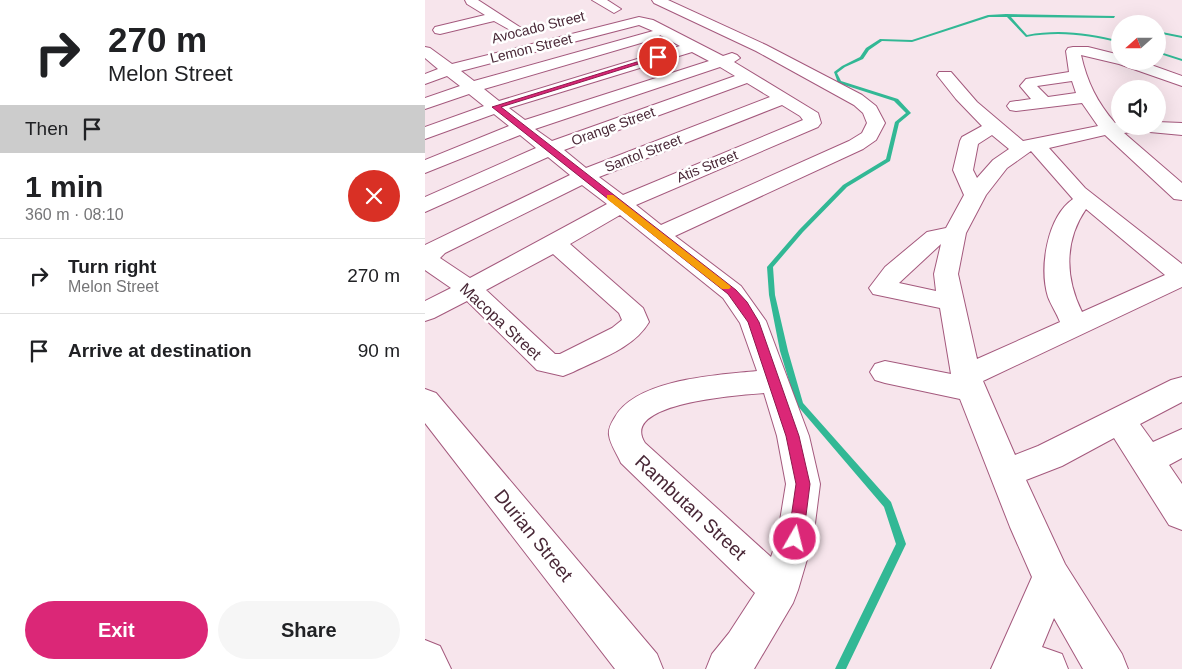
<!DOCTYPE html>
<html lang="en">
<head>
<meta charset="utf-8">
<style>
	body { margin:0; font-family:Helvetica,sans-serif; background:#f6f6f6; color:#202124; height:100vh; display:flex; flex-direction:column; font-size:19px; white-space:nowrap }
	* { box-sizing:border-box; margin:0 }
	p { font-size:16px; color:#757577 }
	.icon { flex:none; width:28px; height:28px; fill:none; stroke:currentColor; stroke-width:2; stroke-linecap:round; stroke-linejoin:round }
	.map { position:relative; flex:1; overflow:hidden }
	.side { display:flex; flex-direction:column; background:#fff; width:425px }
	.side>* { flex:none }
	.hud { background:#fff; color:#202124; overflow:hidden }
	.needle { width:32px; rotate:249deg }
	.fabs { position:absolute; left:686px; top:15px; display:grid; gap:10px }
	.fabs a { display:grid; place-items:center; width:55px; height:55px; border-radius:50%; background:#fff; box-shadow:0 5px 20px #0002; font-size:25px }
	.pin { position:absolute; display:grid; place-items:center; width:42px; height:42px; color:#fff; margin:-21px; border:2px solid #fff; border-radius:50%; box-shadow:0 1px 5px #0007 }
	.me { position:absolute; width:55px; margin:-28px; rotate:8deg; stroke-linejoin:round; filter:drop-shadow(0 0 4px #0008) }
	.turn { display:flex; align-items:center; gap:18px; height:105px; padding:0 25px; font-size:22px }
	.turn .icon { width:65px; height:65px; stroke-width:2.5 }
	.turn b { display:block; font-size:35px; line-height:42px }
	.then { display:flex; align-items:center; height:48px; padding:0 25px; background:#0003; gap:10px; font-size:19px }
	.round { display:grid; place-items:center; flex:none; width:52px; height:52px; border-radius:26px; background:#f6f6f6 }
	.head { display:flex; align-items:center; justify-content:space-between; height:85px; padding:0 25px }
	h1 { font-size:30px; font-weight:800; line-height:38px }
	.action { display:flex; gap:10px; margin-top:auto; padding:10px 25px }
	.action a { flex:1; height:58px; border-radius:30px; background:#db2777; color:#fff; font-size:20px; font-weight:800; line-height:58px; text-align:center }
	.action a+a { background:#f6f6f6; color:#202124 }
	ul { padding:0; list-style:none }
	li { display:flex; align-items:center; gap:15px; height:75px; padding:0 25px; border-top:1px solid #e0e0e0 }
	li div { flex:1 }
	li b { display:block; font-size:19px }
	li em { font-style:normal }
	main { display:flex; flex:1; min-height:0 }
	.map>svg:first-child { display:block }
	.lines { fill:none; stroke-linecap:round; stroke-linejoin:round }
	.stream { fill:#32b895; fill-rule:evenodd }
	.minor-casing { stroke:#a4597d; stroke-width:2 }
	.minor { fill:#fff; fill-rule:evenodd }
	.route { fill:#db2777; stroke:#8e194d }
	.slow { fill:#f59e0b }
	.labels { text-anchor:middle; stroke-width:5; stroke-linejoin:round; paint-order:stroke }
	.far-street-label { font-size:14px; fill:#492837; stroke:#fff }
	.street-label { font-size:16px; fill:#492837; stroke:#fff }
	.near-street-label { font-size:19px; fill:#492837; stroke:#fff }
</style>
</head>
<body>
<main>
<section class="side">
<div class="hud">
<div class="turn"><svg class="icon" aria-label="right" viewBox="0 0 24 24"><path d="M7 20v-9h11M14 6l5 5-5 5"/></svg><div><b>270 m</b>Melon Street</div></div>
<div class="then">Then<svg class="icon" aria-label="arrive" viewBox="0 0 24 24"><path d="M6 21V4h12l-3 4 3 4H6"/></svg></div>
</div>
<div class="head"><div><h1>1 min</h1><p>360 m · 08:10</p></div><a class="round" style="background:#d93025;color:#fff"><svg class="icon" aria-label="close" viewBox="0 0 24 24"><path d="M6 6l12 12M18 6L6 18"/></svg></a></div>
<ul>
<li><svg class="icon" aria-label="right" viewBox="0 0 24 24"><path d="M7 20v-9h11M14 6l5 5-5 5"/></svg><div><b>Turn right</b><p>Melon Street</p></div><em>270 m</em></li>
<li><svg class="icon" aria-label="arrive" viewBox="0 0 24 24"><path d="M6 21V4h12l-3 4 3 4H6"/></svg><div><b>Arrive at destination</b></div><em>90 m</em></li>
</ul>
<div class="action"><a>Exit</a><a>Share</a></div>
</section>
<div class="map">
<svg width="757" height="669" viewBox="0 0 757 669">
	<rect width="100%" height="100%" fill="#f7e5ec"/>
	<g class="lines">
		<path class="stream" d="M581 14 690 16 689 18 586 17 602 35C634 29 664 33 695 41V43C664 35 633 31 601 37L582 17H564L487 42 457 41 444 50 438 59 420 67 412 73 416 81 473 99 486 113 474 123 465 161 422 187 378 232 348 267 350 295 363 351 378 403 466 502 481 544 421 669H410L471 544 459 507 371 404 355 351 344 295 342 267 374 230 418 185 461 159 470 122 481 113 469 101 413 83 409 72 417 66 435 57 441 48 455 39 487 40 563 15Z
			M706 17H708L719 24H714L706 19Z
			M732 31 757 36V38L732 33Z
			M732 51 757 59V61L732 53Z"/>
		<g class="minor-casing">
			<path id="minor" d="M40 0H53L101 31 94 35 69 21 15 34 10 33 8 30 10 27 60 15 42 4Z
				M167 0H182L196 9 189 13Z
				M227 0H243L341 45 437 95 451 106 460 123 451 140 438 149 250 236 316 286 341 321 384 436 395 484 388 539 373 590 368 603 329 669H281L287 654 304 633 330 593 196 463C192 454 185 444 184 435 183 428 187 422 190 417 212 379 292 375 332 371L315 323 298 298 195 215 145 244 218 308 224 322C209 348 174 359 148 372L138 376 112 370 42 301 9 318 0 321V301L26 288 0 270V245L145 175 123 157 0 212V197L111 148 95 135 0 173V160L84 126 69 114 0 139V127L59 106 44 94 0 109V98L35 86 22 76 0 84V74L13 69 0 58V47L5 48 27 64 214 17 228 20 298 56 307 53 312 55 315 58 309 62 393 113 396 123 393 127 211 205 236 225 424 141 437 133 442 123 438 113 429 105 331 51 229 3ZM214 25 228 31 49 81 36 71ZM235 35 255 46 74 101 59 89 233 38ZM267 52 284 61 100 120 84 108ZM295 67 310 76 127 141 110 129ZM322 83 345 97 161 168 139 150ZM357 105 375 116 378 120 198 195 174 177ZM157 185 182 204 45 278 15 258 20 253ZM128 254 194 313 197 320 187 328 135 354H130L61 290ZM339 393 352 436 361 484 352 539 346 557 220 443C193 402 318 395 339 393Z
				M648 47H663L695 55V61H715L757 76V86L694 64 656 55C662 82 672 102 690 123L695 122V126H732V122L757 123V135L714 131 699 133 757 183V200L749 199 680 135 624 148 660 188 757 264V287L558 381 590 455 613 446 746 380 757 377V402L715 424 728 442 757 429V458L744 465 757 484V530L744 525 689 438 637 466 601 480 640 564 697 654 703 669H658L629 618 617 647 637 654 643 669H566L607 577 585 527 535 399 460 383 450 380 445 372 450 364 460 361 526 374 515 308 448 294 444 288 460 267 502 232 521 228 539 195 528 170 535 141 537 137 557 126 531 99 512 75 514 72H526L552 102 598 141 673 126 657 103 591 111 585 110 582 106 585 102 606 99 595 86 601 79 644 72 641 51 643 48ZM647 81 651 93 623 97 612 86ZM567 135 584 149 568 160 552 178 548 170 553 144ZM606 151 648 199C622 217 614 268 623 297 626 305 632 314 635 322L552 359 533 274 541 233 561 195 582 168ZM661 209 740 275 657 312C640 278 639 241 661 209ZM516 244 509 274 511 291 474 283Z
				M0 389 11 393 232 654 238 669H190L0 423Z
				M0 640 15 646 26 669H0Z"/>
		</g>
		<use href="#minor" class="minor"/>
	</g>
	<path class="route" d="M231 56 236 57 76 107 311 290 322 302 334 322 374 436 385 484 378 539 376 544 370 546 365 544 363 539 371 484 361 436 323 322 303 294 67 107Z"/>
	<path class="slow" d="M182 195H188L304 285 306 287 304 289H297L182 199Z"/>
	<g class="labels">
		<g class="far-street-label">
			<text transform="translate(113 27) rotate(-14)" y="5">Avocado Street</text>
			<text transform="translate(106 48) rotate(-14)" y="5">Lemon Street</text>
			<text transform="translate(188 126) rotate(-20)" y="5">Orange Street</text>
			<text transform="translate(218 153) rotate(-21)" y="5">Santol Street</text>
			<text transform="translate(282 166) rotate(-22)" y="5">Atis Street</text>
		</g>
		<g class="street-label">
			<text transform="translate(76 321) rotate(43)" y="6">Macopa Street</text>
		</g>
		<g class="near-street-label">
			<text transform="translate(266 507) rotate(43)" y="7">Rambutan Street</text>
			<text transform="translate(109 535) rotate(51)" y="7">Durian Street</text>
		</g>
	</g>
</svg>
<div class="fabs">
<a><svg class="needle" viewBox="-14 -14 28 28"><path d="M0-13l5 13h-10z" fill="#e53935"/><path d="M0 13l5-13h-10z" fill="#757577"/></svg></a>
<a><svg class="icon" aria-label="sound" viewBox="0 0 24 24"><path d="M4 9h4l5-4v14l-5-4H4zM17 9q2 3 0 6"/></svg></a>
</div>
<div class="pin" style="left:233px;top:57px;background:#d93025"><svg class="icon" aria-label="arrive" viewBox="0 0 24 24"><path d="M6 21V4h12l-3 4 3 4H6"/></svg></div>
<svg class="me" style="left:370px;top:539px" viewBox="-20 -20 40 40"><circle r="17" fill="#db2777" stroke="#fff" stroke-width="3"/><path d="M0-11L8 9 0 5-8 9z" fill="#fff"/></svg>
</div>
</main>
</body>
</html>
